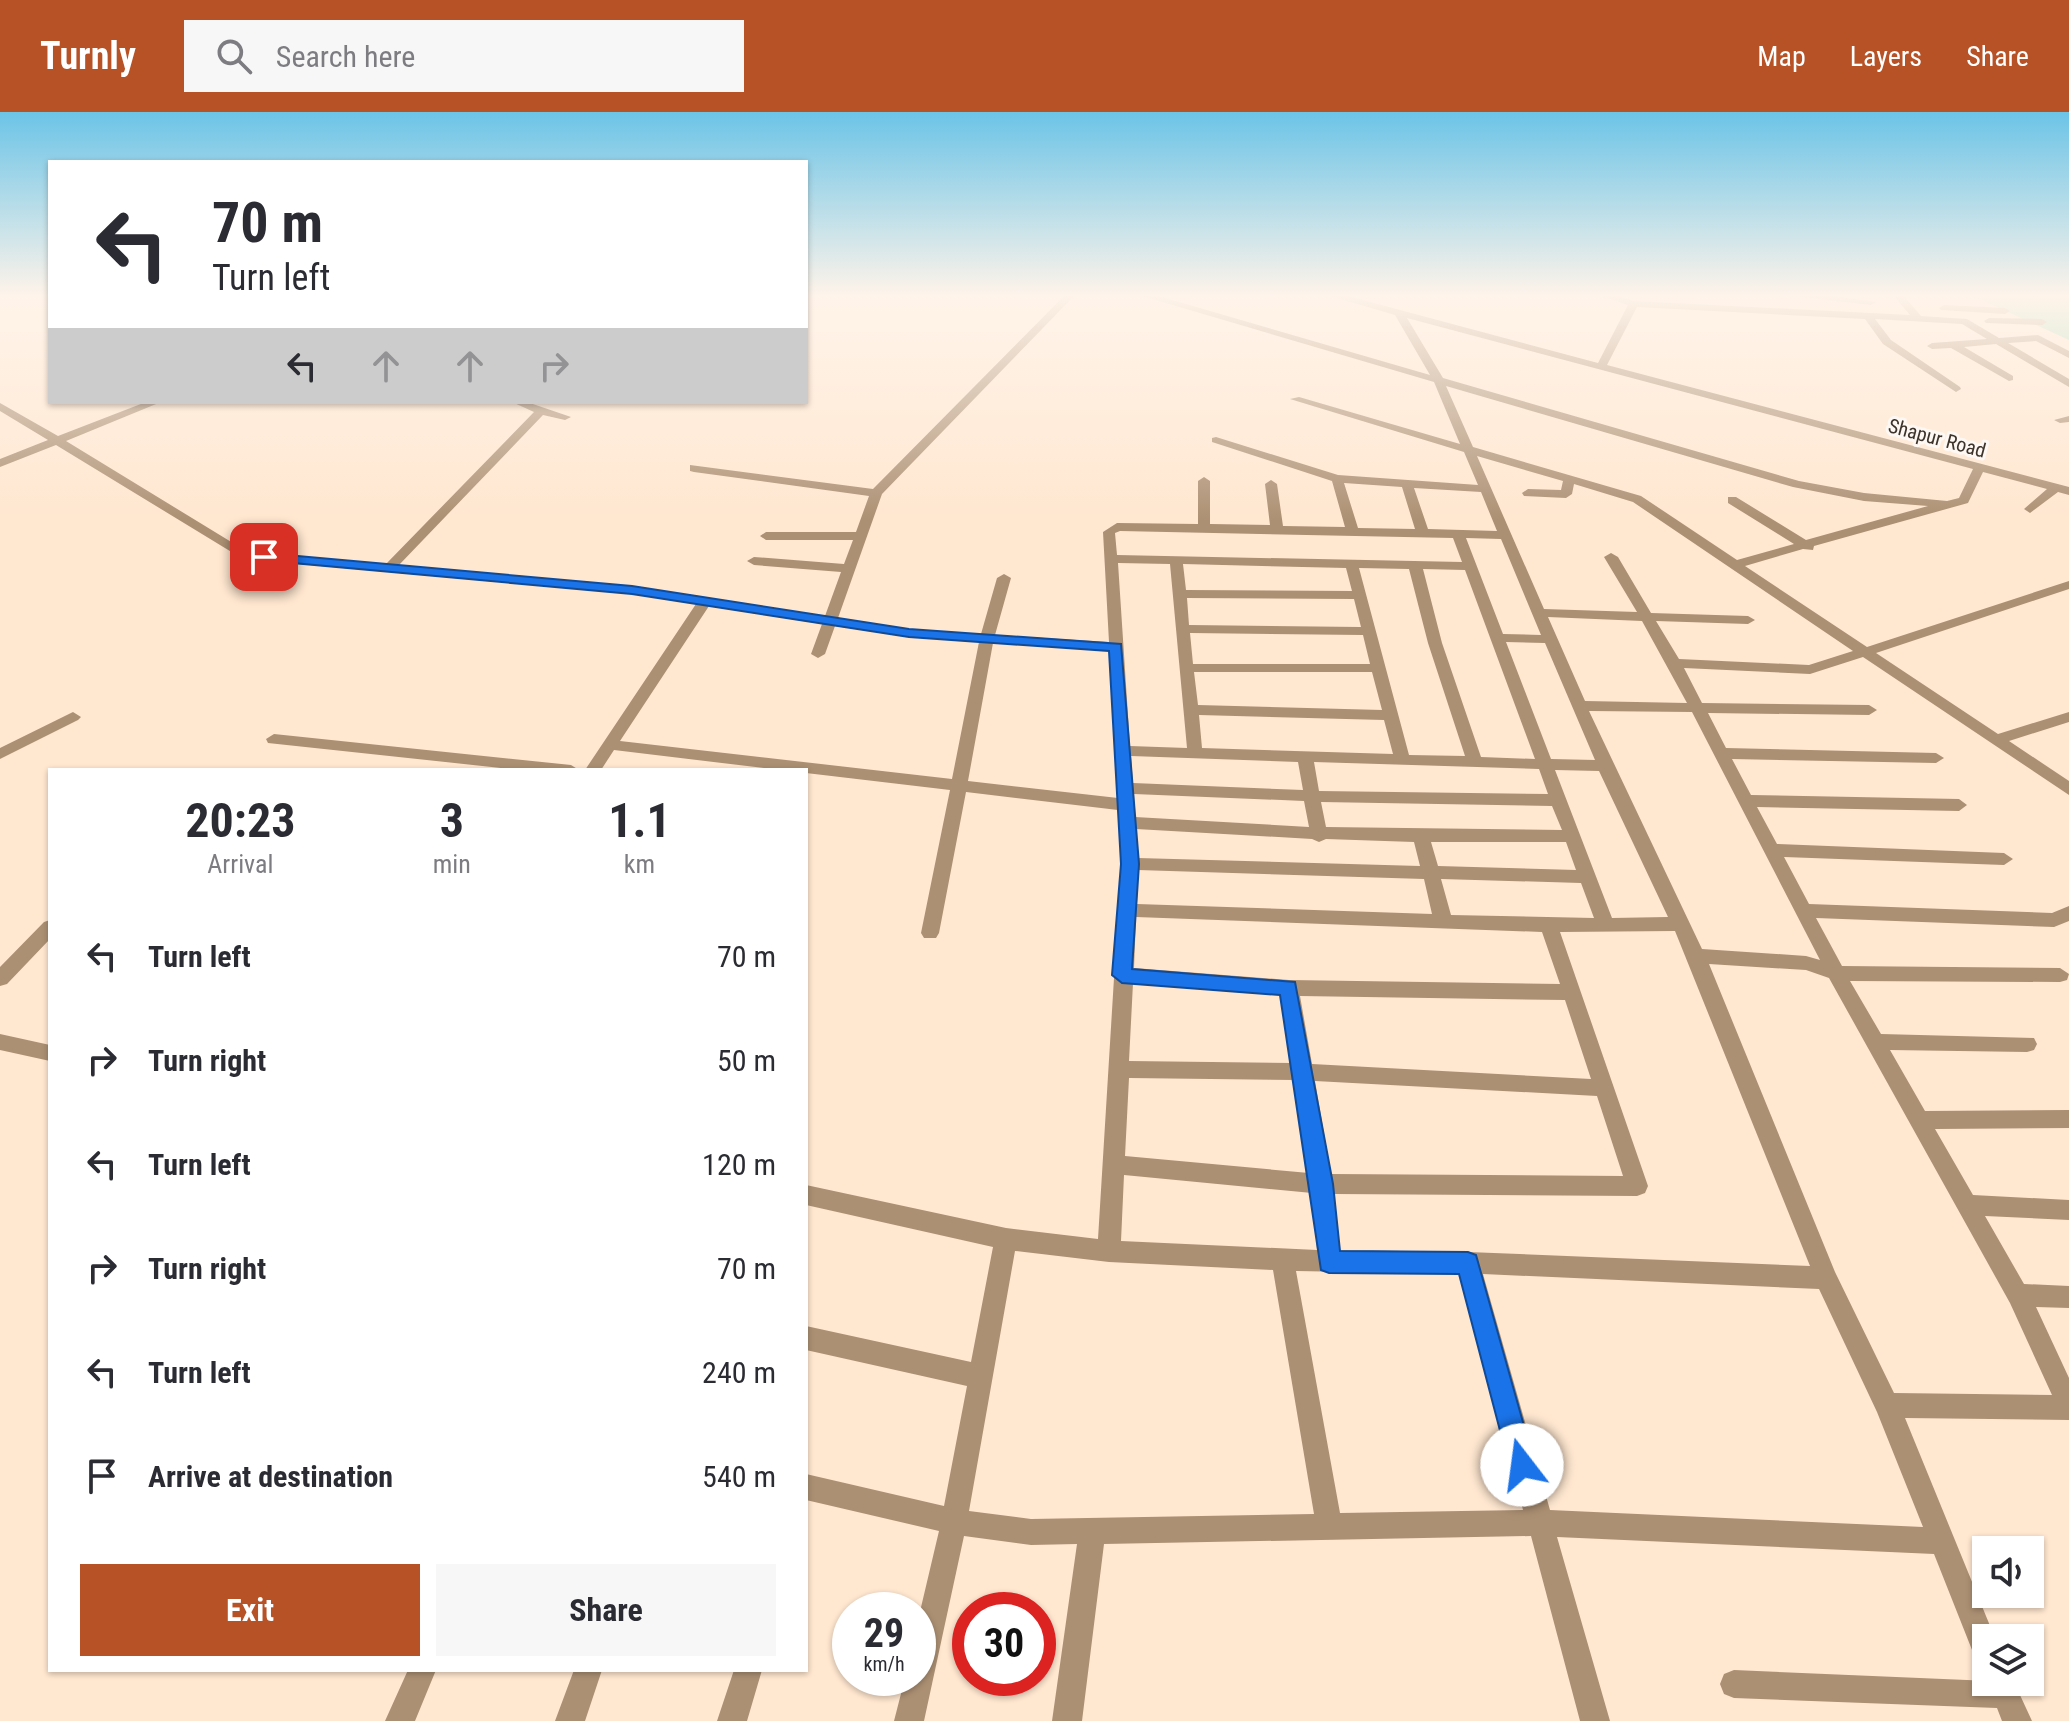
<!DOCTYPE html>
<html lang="en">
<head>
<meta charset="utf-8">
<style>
	body { margin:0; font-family:"Roboto Condensed",sans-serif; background:#f7f7f7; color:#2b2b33; height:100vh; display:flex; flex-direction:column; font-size:30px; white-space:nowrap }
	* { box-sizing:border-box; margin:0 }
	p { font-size:26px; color:#7c7c81 }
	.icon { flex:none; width:44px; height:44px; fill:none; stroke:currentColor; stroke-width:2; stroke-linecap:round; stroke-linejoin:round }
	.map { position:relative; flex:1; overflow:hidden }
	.side { position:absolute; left:48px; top:656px; width:760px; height:904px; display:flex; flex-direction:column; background:#fff; border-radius:0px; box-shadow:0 2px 6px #0004 }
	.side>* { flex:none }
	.top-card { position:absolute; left:48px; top:48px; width:760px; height:244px; border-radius:0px; box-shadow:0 2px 6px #0004; background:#fff; color:#2b2b33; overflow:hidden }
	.fabs { position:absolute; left:1972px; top:1424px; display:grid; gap:16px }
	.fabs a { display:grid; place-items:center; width:72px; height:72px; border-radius:0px; background:#fff; box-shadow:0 2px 6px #0004; font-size:40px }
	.speed { position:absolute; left:832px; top:1480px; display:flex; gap:16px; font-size:40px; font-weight:700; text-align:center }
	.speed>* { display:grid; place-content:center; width:104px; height:104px; border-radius:50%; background:#fff; box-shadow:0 2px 6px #0004; line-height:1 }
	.speed small { font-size:20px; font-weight:400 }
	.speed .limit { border:12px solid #d22; background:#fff; color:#111 }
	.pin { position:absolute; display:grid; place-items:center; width:68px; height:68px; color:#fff; margin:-34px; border-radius:16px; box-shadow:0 4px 12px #0006 }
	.me { position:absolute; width:88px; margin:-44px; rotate:345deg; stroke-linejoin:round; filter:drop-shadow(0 0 6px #0008) }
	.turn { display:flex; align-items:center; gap:28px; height:168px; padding:0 32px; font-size:36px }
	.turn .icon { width:104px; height:104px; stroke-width:2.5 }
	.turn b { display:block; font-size:56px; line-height:68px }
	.lanes { display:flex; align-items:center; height:76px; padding:0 32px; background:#0003; justify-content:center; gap:40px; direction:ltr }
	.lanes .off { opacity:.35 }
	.eta { display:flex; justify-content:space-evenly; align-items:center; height:136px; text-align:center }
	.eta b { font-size:48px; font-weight:700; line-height:56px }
	.action { display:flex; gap:16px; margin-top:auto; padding:16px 32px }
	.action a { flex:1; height:92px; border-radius:0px; background:#b75126; color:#fff; font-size:32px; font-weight:700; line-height:92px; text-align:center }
	.action a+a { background:#f7f7f7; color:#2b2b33 }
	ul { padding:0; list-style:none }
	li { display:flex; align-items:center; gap:24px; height:104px; padding:0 32px }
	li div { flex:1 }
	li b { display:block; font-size:30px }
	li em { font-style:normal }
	header { display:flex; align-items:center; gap:48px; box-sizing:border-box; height:112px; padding:0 40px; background:#b75126; color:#fff }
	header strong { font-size:38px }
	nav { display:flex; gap:44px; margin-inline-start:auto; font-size:28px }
	.search { width:560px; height:72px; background:#f7f7f7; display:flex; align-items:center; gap:20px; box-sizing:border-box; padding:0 28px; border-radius:0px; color:#7c7c81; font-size:30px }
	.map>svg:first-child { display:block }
	.green { fill:#97ddbd }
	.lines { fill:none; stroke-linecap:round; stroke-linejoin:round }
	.minor { fill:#ac9073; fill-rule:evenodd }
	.route { fill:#1a73e8; stroke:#114b97; stroke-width:2 }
	.labels { text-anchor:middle; stroke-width:6; stroke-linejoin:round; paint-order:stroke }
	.far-street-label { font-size:20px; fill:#3c332a; stroke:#fdf8f3 }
</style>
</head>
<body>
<header>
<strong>Turnly</strong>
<div class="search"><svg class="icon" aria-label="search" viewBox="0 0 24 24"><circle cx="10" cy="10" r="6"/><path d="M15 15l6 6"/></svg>Search here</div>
<nav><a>Map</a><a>Layers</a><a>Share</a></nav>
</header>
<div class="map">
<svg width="2069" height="1609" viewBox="0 0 2069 1609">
	<rect width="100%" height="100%" fill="#ffe7d0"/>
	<path class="green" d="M1971 183H2069V228Z"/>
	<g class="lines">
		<path class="minor" d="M1065 183H1075L882 382 838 506 909 517 981 522 997 466 1004 462 1011 466 995 523 1109 530 1103 420 1117 411 1198 412V369L1204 365 1210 369V412L1270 413 1265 372 1271 368 1277 372 1283 414 1345 415 1332 369 1212 330V326L1216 325 1338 363 1478 373 1464 340 1290 287 1299 285 1460 332 1434 270 1139 183H1155L1430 263 1395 203 1327 183H1344L1598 251 1628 193 1598 183H1614L1634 189 1910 203 1893 183H1903L1921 204 1967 207 1999 226 2038 223 2069 239V246L2036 229 2008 231 2069 267V275L1996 232 1964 235 2013 264V268L2009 269 1951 236 1932 237 1927 234 1932 231 1987 227 1962 212 1875 207 1891 228 1960 275 1961 277 1956 280 1883 232 1865 207 1637 195 1607 253 2069 375V383L2058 380 2030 401 2024 397 2047 377 1983 360 1968 391 1814 434 1813 438 1803 437 1745 454 1867 535 2069 469V477L1876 541 1998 622 2069 600V610L2009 629 2069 669V683L1863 545 1810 562 1684 556 1702 591 1869 593 1877 598 1869 603 1708 601 1726 636 1936 641 1944 646 1936 651 1732 647 1751 683 1959 687 1967 693 1959 699 1757 695 1777 732 2004 741 2013 747 2004 753 1784 745 1809 792 2052 801 2069 794V809L2054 815 1816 806 1842 854 2060 856 2069 862 2067 868 2060 870 1850 869 1881 922 2034 926 2037 932 2034 938 2027 940 1890 938 1925 999 2069 998V1016L1935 1017 1973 1083 2069 1088V1108L1985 1104 2024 1172 2069 1174V1196L2036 1195 2069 1266V1308L1905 1306 1995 1526H1986V1552L1976 1548 1934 1442 1557 1425 1610 1609H1580L1531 1424 1104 1432 1082 1609H1052L1077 1432 1031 1433 964 1424 924 1609H894L905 1566H918V1508L939 1419 806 1388V1362L944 1394 967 1274 806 1238V1214L971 1250 993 1135 806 1093V1073L1006 1116 1098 1127 1121 752 1118 698 966 680 939 821 936 826H924L921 821 950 678 806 661V658H780L614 638 601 658H585L696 492 632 482 243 447 56 333 0 355V347L48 328 0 299V291L58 324 146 290H161L66 329 246 439 386 452 534 300 512 290H527L571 305 565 308 543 303 399 453 632 474 825 504 841 460 754 453 747 449 754 445 844 452 853 428H766L760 424 766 420H856L869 384 694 360 690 359V353L873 377ZM1407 206 1973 357 1959 386 1947 389 1864 381 1799 369 1443 266ZM1446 274 1793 375 1864 389 1928 394 1806 428 1736 385H1728V391L1794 432 1737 448 1641 384 1473 335ZM1477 344 1563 369 1561 378 1528 377 1522 381 1524 384 1566 386 1572 382 1574 372 1633 390 1853 539 1809 553 1679 547 1656 509 1748 512 1755 508 1748 504 1651 501 1618 445 1611 441 1604 445 1637 500 1544 497ZM1344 371 1402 375 1415 417 1358 416ZM1414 376 1481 380 1497 419 1428 417ZM1120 419 1453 426 1462 450 1117 443 1115 421ZM1466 426 1501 427 1541 523 1503 522ZM1118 451 1170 452 1187 636 1130 634ZM1183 452 1346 456 1352 479 1186 478ZM1359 456 1409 457 1428 531 1465 644 1409 643ZM1423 457 1465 458 1535 647 1481 645 1442 531ZM1187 486 1354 487 1361 515 1189 513ZM709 494 822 512 811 542 818 546 825 542 835 514 909 525 979 530 952 667 620 629ZM1548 505 1642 509 1687 591 1585 589ZM1190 521 1363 523 1370 552H1193ZM1506 530 1545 531 1595 648 1551 647ZM993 531 1109 539 1118 686 968 669ZM1194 560H1372L1382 598 1198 593ZM1589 599 1692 600 1820 848 1806 844 1702 837ZM1199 603 1384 608 1393 642 1202 636ZM1131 644 1298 650 1303 678 1133 671ZM1314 650 1539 657 1548 682 1319 679ZM1555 658 1599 659 1668 805 1612 806ZM1134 682 1304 689 1309 715 1135 705ZM1321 690 1552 694 1562 718 1326 715ZM1136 717 1312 727 1319 730 1326 727 1414 730 1420 754 1138 746ZM1431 730H1566L1576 758 1438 754ZM1138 758 1424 767 1432 802 1137 792ZM1441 767 1581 771 1594 806 1451 803ZM1136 805 1542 820 1560 872 1289 868 1134 856ZM1675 819 1810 1154 1468 1140 1339 1138 1334 1082 1637 1084 1645 1081 1648 1074 1560 820ZM1709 852 1806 858 1829 866 2010 1191 2052 1283 1894 1281 1835 1160ZM1133 871 1281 883 1292 951 1129 949ZM1300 884 1565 888 1591 967 1312 952ZM1129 966 1294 968 1309 1061 1125 1044ZM1315 969 1597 984 1623 1064 1331 1062ZM1124 1063 1312 1081 1317 1138 1121 1129ZM1015 1139 1109 1150 1273 1158 1314 1402 1031 1407 969 1399ZM1296 1159 1460 1162 1523 1398 1340 1401ZM1483 1162 1819 1177 1877 1300 1923 1415 1550 1398Z
			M1784 183H1827L1876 190 1871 193Z
			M1944 193 2005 196 2010 199 2005 202 1941 198 1939 196Z
			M1989 206 2042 207 2047 210 2042 213 1986 211 1984 209Z
			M2069 304V310L2060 311 2054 308Z
			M73 600 81 605 78 608 0 647V636Z
			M274 622 571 653 579 658H520L268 631 266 627Z
			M50 808V827L7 872 0 874V855L44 810Z
			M0 922 50 933V949L0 938Z
			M408 1558H436L415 1609H385Z
			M574 1558H602L585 1609H555Z
			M734 1558H762L747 1609H717Z
			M1734 1558 2014 1570 2032 1609H2002L1997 1596 1734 1586 1724 1582 1720 1572 1724 1562Z"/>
	</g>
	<linearGradient id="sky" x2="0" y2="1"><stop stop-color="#6cc4e7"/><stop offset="0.45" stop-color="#fff4ea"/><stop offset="1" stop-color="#fff4ea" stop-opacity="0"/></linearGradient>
	<rect width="2069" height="409" fill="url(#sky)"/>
	<path class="route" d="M264 441 632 474 909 517 1121 532 1139 752 1132 857 1295 870 1333 1072 1340 1139 1468 1140 1476 1143 1535 1353 1531 1363 1522 1366 1513 1363 1509 1353 1459 1162 1329 1161 1321 1158 1280 883 1122 871 1112 863 1121 752 1109 539 909 525 632 482 260 448V442Z"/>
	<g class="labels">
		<g class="far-street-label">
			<text transform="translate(1937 326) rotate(15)" y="7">Shapur Road</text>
		</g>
	</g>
</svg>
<div class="fabs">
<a><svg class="icon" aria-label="sound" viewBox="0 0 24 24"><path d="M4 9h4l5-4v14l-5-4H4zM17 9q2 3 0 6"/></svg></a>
<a><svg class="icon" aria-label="layers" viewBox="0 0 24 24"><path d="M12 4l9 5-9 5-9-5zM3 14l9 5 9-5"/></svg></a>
</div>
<div class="speed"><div>29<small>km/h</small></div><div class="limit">30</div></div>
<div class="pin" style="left:264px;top:445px;background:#d93025"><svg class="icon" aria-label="arrive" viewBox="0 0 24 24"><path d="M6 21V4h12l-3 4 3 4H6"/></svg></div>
<svg class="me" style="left:1522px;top:1353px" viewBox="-20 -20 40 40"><circle r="19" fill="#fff"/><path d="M0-13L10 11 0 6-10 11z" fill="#1a73e8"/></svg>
<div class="top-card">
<div class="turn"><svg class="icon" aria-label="left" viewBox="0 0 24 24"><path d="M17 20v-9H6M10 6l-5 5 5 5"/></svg><div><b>70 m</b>Turn left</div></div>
<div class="lanes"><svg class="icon" aria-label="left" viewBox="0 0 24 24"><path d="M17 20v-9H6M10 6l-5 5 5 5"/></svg><svg class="icon off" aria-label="ahead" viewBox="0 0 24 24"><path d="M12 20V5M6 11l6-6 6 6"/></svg><svg class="icon off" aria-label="ahead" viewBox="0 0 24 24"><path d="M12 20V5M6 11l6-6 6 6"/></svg><svg class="icon off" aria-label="right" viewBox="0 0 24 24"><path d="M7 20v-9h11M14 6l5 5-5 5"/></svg></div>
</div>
<section class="side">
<div class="eta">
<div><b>20:23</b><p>Arrival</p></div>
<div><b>3</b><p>min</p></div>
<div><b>1.1</b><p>km</p></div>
</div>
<ul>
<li><svg class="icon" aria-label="left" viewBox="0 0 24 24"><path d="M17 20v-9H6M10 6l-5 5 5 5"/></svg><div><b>Turn left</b></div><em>70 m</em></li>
<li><svg class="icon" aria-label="right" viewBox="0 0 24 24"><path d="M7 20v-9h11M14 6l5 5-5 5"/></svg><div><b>Turn right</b></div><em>50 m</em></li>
<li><svg class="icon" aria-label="left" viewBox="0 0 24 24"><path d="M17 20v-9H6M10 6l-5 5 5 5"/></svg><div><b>Turn left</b></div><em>120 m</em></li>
<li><svg class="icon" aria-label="right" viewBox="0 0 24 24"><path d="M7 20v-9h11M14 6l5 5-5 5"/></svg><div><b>Turn right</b></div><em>70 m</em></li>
<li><svg class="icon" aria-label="left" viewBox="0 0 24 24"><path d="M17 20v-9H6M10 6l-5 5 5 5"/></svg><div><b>Turn left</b></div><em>240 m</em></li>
<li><svg class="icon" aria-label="arrive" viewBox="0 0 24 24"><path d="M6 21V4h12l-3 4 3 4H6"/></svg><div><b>Arrive at destination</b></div><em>540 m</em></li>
</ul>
<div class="action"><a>Exit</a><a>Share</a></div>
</section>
</div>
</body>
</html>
